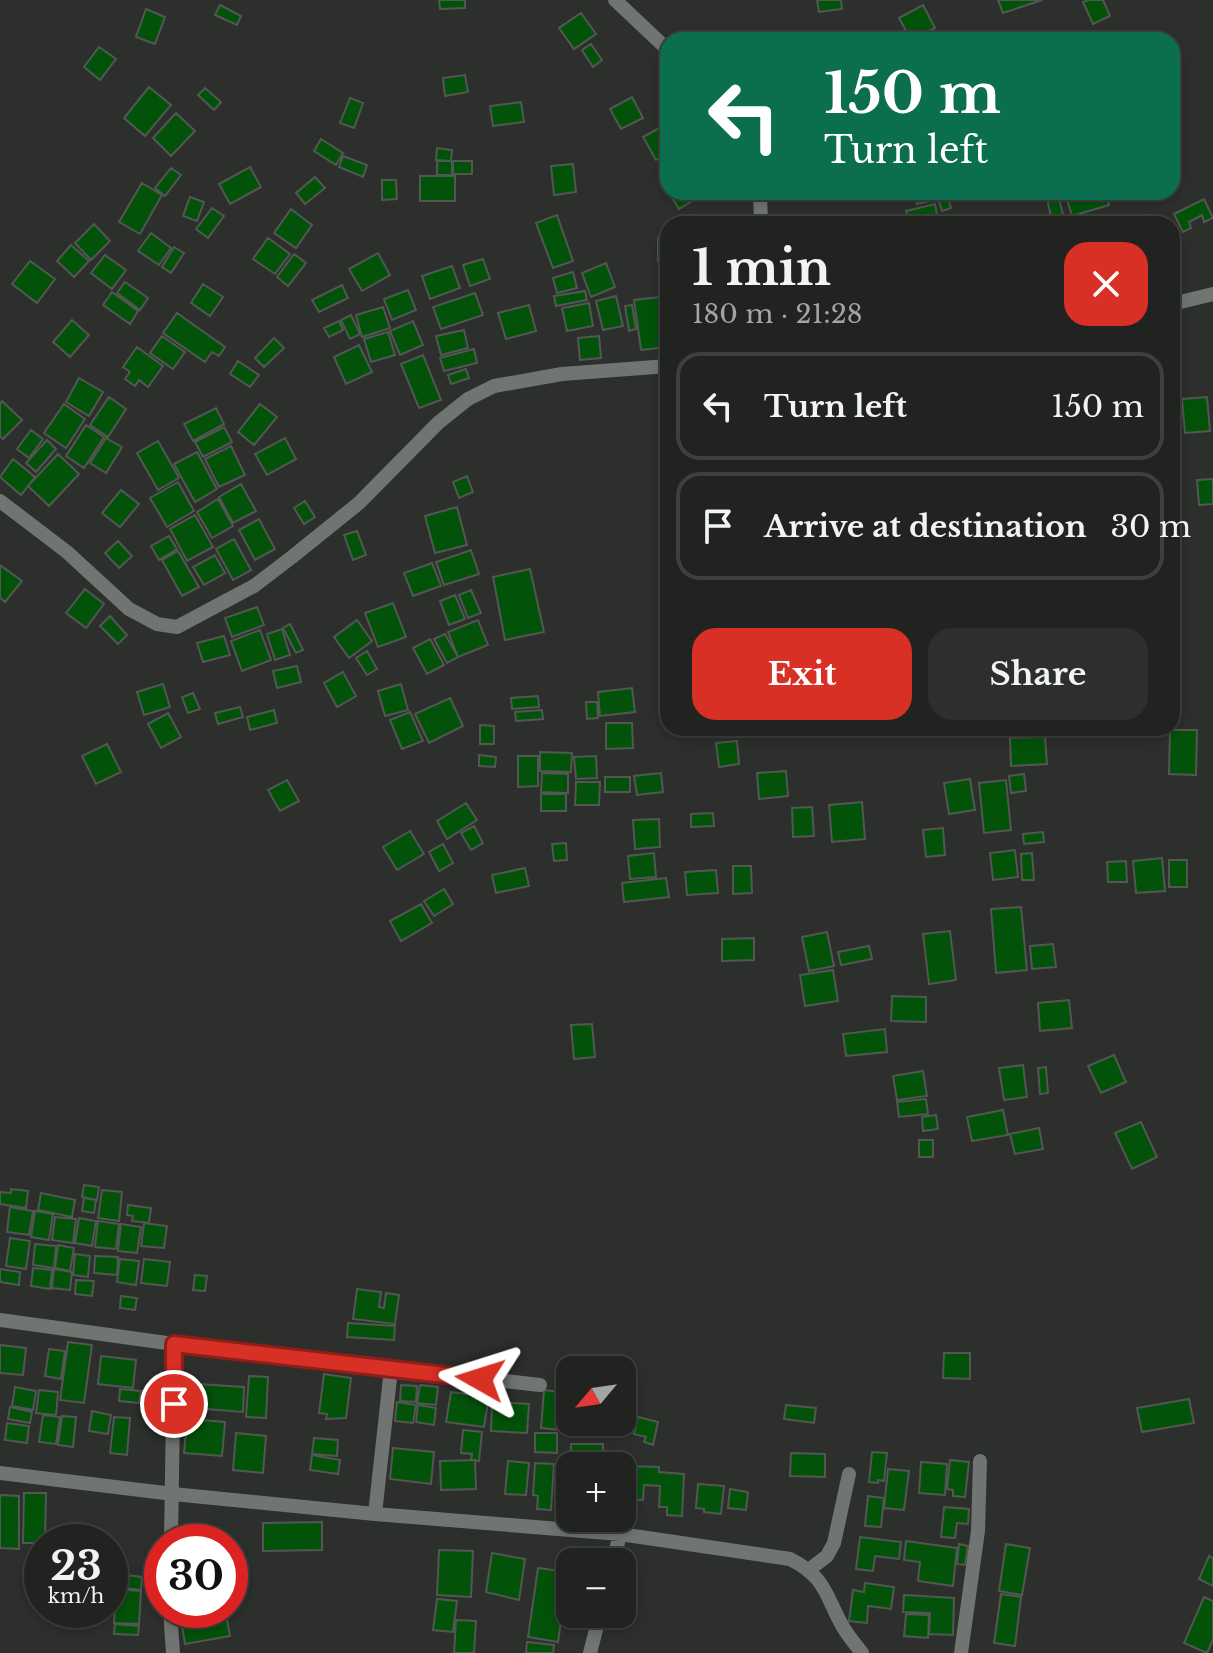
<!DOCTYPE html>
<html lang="en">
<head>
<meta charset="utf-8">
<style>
	body { margin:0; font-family:"Libre Baskerville",serif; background:#2d2f2e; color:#f1f3f6; height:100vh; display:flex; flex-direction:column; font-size:30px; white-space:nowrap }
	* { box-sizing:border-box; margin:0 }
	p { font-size:26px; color:#a2a4a5 }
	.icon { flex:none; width:44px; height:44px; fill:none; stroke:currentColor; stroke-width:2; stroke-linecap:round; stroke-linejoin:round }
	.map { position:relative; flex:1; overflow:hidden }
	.drawer { position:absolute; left:660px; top:216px; width:520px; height:520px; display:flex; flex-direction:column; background:#212321; border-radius:24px; box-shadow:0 4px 12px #0003,0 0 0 2px #3e403f }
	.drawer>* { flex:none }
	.banner { position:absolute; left:660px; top:32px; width:520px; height:168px; border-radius:24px; box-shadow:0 4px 12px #0003,0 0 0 2px #3e403f; background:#0b6e4f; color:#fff; overflow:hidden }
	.needle { width:52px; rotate:241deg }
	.fabs { position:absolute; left:556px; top:1356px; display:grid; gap:16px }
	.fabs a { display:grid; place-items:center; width:80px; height:80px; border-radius:16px; background:#212321; box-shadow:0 4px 12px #0003,0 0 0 2px #3e403f; font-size:40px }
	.speed { position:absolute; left:24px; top:1524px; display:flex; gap:16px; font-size:40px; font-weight:700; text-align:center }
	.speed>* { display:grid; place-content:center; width:104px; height:104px; border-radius:50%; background:#212321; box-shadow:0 4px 12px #0003,0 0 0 2px #3e403f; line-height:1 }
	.speed small { font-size:20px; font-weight:400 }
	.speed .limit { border:12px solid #d22; background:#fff; color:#111 }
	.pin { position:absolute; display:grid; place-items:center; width:68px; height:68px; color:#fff; margin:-34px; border:4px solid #fff; border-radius:50%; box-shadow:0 2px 8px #0007 }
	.me { position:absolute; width:88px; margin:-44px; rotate:276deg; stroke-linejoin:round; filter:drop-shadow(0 0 6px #0008) }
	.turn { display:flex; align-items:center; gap:28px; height:168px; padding:0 32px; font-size:36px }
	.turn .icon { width:104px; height:104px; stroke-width:2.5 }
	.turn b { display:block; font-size:56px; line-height:68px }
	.round { display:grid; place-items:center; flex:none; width:84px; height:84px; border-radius:24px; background:#2d2f2e }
	.overview { display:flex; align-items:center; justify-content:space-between; height:136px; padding:0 32px }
	h1 { font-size:48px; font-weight:800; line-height:60px }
	.primary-button { display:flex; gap:16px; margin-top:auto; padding:16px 32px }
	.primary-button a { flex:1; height:92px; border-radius:24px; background:#d93025; color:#fff; font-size:32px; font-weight:800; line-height:92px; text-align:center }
	.primary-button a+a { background:#2d2f2e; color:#f1f3f6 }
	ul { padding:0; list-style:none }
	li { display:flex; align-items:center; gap:24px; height:108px; margin:0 16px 12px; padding:0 16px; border:4px solid #3e403f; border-radius:24px }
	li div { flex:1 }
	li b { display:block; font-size:30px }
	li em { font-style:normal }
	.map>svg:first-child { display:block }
	.building { fill:#03520a; stroke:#535753; stroke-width:2 }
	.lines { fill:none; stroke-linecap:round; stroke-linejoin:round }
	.minor { stroke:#717571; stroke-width:14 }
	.route-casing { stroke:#8d1f18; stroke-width:20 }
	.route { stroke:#d93025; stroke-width:14 }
</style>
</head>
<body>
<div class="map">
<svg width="1213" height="1653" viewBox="0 0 1213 1653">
	<rect width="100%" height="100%" fill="#2c2f2c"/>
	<path class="building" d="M439 0H465V8L440 9Z
		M817 0H841L842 9 819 12Z
		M998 0H1042L1003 13Z
		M1089 0H1103L1110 16 1093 24 1083 2Z
		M220 5 241 16 237 25 215 15Z
		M923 5 935 28 911 40 899 18Z
		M146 9 165 17 155 44 136 37Z
		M581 13 596 34 574 49 559 28Z
		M591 44 602 60 593 67 582 50Z
		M99 47 116 59 100 80 84 67Z
		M465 75 468 92 445 96 443 78Z
		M149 87 171 105 145 136 124 118Z
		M205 88 221 102 214 110 198 95Z
		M632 97 643 118 621 129 610 109Z
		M350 98 363 103 354 128 340 123Z
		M521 102 524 122 493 126 490 106Z
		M176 113 195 131 171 156 153 138Z
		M667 124 668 153 656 160 643 137Z
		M321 139 343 153 336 165 314 151Z
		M437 148 452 150 451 161 436 160Z
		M343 156 367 165 363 177 339 167Z
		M437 161H452V175H437Z
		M453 161H472V174H453Z
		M573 164 576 192 554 195 551 166Z
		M250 167 261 187 230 204 219 184Z
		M171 168 181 175 165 196 155 188Z
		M420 176H455V201H420Z
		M315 177 325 188 305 204 296 193Z
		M382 180H396L397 199 382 200Z
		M142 183 162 195 140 234 119 222Z
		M676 192H707L679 209 670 195Z
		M921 192H931L933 200 917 204 914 194Z
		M936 192H946L951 208 942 211Z
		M1057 192 1064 218 1052 221 1046 194Z
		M1078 192H1105L1109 205 1072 216 1066 196Z
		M190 197 204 202 197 221 183 216Z
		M1204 199 1213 218 1204 222 1202 215 1189 222 1191 228 1183 232 1174 214Z
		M935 204 937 215 909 221 906 211Z
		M212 208 224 216 208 238 196 229Z
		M291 209 312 225 296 248 274 233Z
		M557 215 573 261 553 268 536 223Z
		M94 224 110 241 91 260 75 243Z
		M151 233 171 248 159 265 138 251Z
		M268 238 290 254 275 274 253 259Z
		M658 238H668V261H658Z
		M71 245 89 261 74 277 57 261Z
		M174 247 184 253 171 273 162 267Z
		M378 253 390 275 362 291 349 269Z
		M294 254 306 263 288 286 277 277Z
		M105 255 126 270 112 289 91 273Z
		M483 259 490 279 470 286 463 265Z
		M30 261 55 279 37 303 12 284Z
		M606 263 615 287 591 297 582 273Z
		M452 266 460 288 430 299 422 276Z
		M573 272 577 288 557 293 553 278Z
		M125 282 148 298 140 310 117 293Z
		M203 284 223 297 210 316 191 303Z
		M342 285 348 298 319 312 312 300Z
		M408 290 416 310 392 320 384 299Z
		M585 291 587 300 556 306 554 296Z
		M112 292 138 311 130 324 103 305Z
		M475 293 483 315 441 329 433 307Z
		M616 296 623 326 603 330 596 301Z
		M661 297 668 347 641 350 634 300Z
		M589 303 593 326 567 331 562 308Z
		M529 305 536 331 506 339 498 313Z
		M632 305 636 329 629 331 625 306Z
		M383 307 390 328 362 337 356 315Z
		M177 313 225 347 219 356 212 352 205 362 163 333Z
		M351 315 360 334 350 339 341 320Z
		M72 320 89 335 70 357 53 342Z
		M339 321 343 330 329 337 324 328Z
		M413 321 423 345 400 355 390 331Z
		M464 330 468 348 441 355 436 336Z
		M388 332 395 355 371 362 364 339Z
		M162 336 185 352 173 369 150 353Z
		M599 336 601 358 580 360 578 338Z
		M274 338 284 348 264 367 255 358Z
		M359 345 372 372 346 384 334 357Z
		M137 347 163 366 148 387 139 380 135 386 125 379 130 372 123 367Z
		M474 349 477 363 444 371 440 358Z
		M423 355 441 400 419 408 401 364Z
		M238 361 259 375 250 387 230 374Z
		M466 369 469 378 451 384 448 375Z
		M79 378 103 392 89 416 66 402Z
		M109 397 126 409 108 437 90 425Z
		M1207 397 1210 431 1185 433 1182 399Z
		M2 401 22 420 3 439 0 436V404Z
		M64 404 85 419 66 448 44 433Z
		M260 404 277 417 254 445 238 432Z
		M216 408 224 424 193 441 184 424Z
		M86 425 104 437 84 468 66 456Z
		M224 427 232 442 203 457 195 442Z
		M31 430 43 439 29 458 17 449Z
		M106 438 122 447 106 473 90 463Z
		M285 438 296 459 267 475 255 454Z
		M47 440 56 449 36 472 26 463Z
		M158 441 179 478 158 490 137 453Z
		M231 446 245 475 219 487 205 459Z
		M197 452 217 489 195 502 174 464Z
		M58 454 79 474 49 506 28 486Z
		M13 459 35 477 21 495 0 477Z
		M467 476 473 492 459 498 453 482Z
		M1213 479V504L1199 505 1197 480Z
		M178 482 194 511 167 527 150 498Z
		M241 484 256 511 233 523 219 497Z
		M121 490 139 504 120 527 102 513Z
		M218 499 233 526 212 538 197 512Z
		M305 501 315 517 304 524 294 508Z
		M457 507 467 545 435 553 425 516Z
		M195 515 213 547 187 561 170 529Z
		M259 519 275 549 255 560 239 530Z
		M357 531 366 555 353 560 344 535Z
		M169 536 177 549 159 560 151 546Z
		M234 539 251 570 233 580 216 549Z
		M118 541 132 556 119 568 105 553Z
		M471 550 479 574 444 585 436 562Z
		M178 551 199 587 182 596 162 560Z
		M215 555 225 573 204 585 193 567Z
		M432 563 441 586 413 596 404 573Z
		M0 565 22 581 5 602 0 598Z
		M530 569 544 632 505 640 493 577Z
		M85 589 104 604 86 628 66 613Z
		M471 590 481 613 468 618 459 595Z
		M455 595 465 619 449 625 440 601Z
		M393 603 406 637 378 647 365 613Z
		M257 607 264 625 232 637 225 618Z
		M110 616 127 635 118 644 100 626Z
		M357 620 372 641 349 658 334 637Z
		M478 620 488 645 458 657 448 632Z
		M290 624 303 650 296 653 283 628Z
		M282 629 290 655 275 660 267 634Z
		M260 630 271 660 242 671 231 641Z
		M445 634 458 657 447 663 434 639Z
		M224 636 230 655 203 662 197 643Z
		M430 639 444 665 427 674 413 648Z
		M367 651 377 669 367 675 356 658Z
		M297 666 301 682 277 688 273 671Z
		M343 672 356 696 337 707 324 683Z
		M163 684 170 707 144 715 137 692Z
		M401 684 408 710 385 716 378 691Z
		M632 688 635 712 600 716 598 692Z
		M193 693 200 709 188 713 182 697Z
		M538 696 539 707 512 709 511 698Z
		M450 698 463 726 429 743 415 714Z
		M586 702H597L598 718 587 719Z
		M240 707 243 717 218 724 215 713Z
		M274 710 277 723 250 730 247 717Z
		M542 710 543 719 516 721 515 712Z
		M410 712 423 741 402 749 390 720Z
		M168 713 181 737 161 748 148 724Z
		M606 723H632L633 748 606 749Z
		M480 725 494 726V744H480Z
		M1170 730H1197L1196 775 1169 774Z
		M1045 737 1047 764 1011 766 1010 738Z
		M737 741 739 764 719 767 716 743Z
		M107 744 121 772 96 784 82 756Z
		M540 752 572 753 571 772 540 771Z
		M479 755 496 757 495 767 479 766Z
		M518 756H538V786L518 787Z
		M596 756 597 778 576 779 574 757Z
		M786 771 788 796 759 799 757 773Z
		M542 773 568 774V793L541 792Z
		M661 773 663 792 637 795 634 776Z
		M1024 774 1026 791 1011 793 1009 776Z
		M605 777H630V792H605Z
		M970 779 975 810 949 814 944 783Z
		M287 780 299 801 280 811 268 790Z
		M1006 780 1011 830 984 833 979 783Z
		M576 782H600L599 805H575Z
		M541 794H566V811H541Z
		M862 802 865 839 832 842 829 805Z
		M466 803 477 820 447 839 437 821Z
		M812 807 814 836 793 837 792 808Z
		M713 813 714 826 691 827V814Z
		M659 819 660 847 635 849 633 820Z
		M474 826 483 843 471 850 461 833Z
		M943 828 945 855 926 857 923 830Z
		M410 831 424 854 397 870 383 847Z
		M1043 832 1044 842 1024 844 1023 834Z
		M566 843 567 860 554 861 552 844Z
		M443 844 453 863 439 871 429 852Z
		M1015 850 1018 877 993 880 990 853Z
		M654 853 656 877 630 879 628 856Z
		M1032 853 1034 880H1022L1021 854Z
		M1162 858 1165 891 1136 893 1133 861Z
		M1169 860H1187V887H1169Z
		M1126 861 1127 882H1108L1107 862Z
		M733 866H751L752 893 733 894Z
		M525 868 529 886 496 893 492 875Z
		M716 870 718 893 687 895 685 872Z
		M666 878 669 897 624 902 622 883Z
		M444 889 453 904 434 916 424 901Z
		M421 904 432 923 401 941 390 921Z
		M1021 907 1027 970 996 973 991 909Z
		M950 931 956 980 929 984 923 934Z
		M827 932 834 966 809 971 802 937Z
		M754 938V960L722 961V939Z
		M1053 944 1056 967 1032 969 1030 946Z
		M869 946 872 959 841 965 838 952Z
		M833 970 838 1001 805 1006 800 975Z
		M892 996 926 997V1022L891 1021Z
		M1069 1000 1072 1028 1040 1031 1038 1003Z
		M592 1024 595 1057 574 1059 571 1025Z
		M885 1029 887 1052 846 1056 843 1034Z
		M1114 1055 1126 1082 1101 1093 1088 1066Z
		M1023 1065 1027 1097 1004 1100 999 1068Z
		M1046 1067 1048 1093 1040 1094 1038 1068Z
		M923 1071 927 1096 897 1100 893 1076Z
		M926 1099 928 1114 899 1117 897 1102Z
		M1003 1110 1008 1135 972 1141 967 1117Z
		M936 1115 938 1129 923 1131 922 1117Z
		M1141 1122 1157 1157 1132 1169 1115 1133Z
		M1039 1128 1043 1149 1015 1154 1010 1134Z
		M919 1140H933V1157H919Z
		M84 1185 99 1187 97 1200 82 1197Z
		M11 1189 28 1191 26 1208 0 1204V1192L11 1193Z
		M102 1190 122 1192 119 1221 98 1218Z
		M41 1193 75 1200 72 1217 38 1210Z
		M84 1198 96 1200 94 1213 82 1211Z
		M128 1205 151 1208 149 1223 132 1221 133 1216 127 1215Z
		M10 1207 33 1211 29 1235 7 1232Z
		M35 1211 53 1214 49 1240 31 1237Z
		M55 1217 76 1219 73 1243 52 1240Z
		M79 1218 96 1221 92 1246 75 1243Z
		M98 1221 119 1224 116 1249 95 1247Z
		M144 1223 167 1226 164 1248 141 1246Z
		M121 1224 141 1227 137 1253 118 1251Z
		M10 1238 30 1241 26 1269 6 1266Z
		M35 1244 56 1246 54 1268 33 1265Z
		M58 1245 74 1248 70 1271 55 1268Z
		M75 1254 90 1256 88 1277 73 1275Z
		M95 1256 118 1257 117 1275 94 1273Z
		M120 1259 139 1261 136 1285 117 1282Z
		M144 1259 170 1262 167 1286 141 1283Z
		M33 1268 52 1270 50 1289 31 1286Z
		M0 1269 20 1272 19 1285 0 1282Z
		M54 1269 72 1272 70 1290 52 1288Z
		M195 1275 207 1276 205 1291 193 1290Z
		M76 1280 94 1281 92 1296 75 1294Z
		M357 1289 381 1292 379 1307 384 1308 386 1293 399 1295 395 1324 353 1319Z
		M121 1296 137 1298 135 1310 120 1308Z
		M348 1323 395 1326 394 1340 347 1337Z
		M68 1342 92 1345 84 1403 60 1400Z
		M0 1345 26 1348 23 1375 0 1373Z
		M49 1349 65 1351 61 1379 45 1376Z
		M944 1353H970V1379L943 1378Z
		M101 1356 136 1360 133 1388 98 1384Z
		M324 1374 351 1378 346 1418 326 1419 327 1414 319 1413Z
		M249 1376 268 1377 266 1418 246 1417Z
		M183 1383 244 1387 243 1412 181 1407Z
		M401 1385 417 1386 416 1402 400 1401Z
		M420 1385 438 1387 436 1405 417 1403Z
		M15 1387 36 1391 33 1410 12 1406Z
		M120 1389 141 1391 139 1403 119 1401Z
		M39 1390 58 1392 56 1415 36 1413Z
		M544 1390 570 1393V1431L541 1428Z
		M451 1392 489 1397 484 1427 446 1422Z
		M1189 1399 1194 1423 1142 1432 1137 1408Z
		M397 1402 416 1405 413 1423 395 1421Z
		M492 1402 529 1404 527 1433 491 1431Z
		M418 1405 436 1408 434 1425 416 1422Z
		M786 1405 816 1408 814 1423 784 1419Z
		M10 1407 32 1412 30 1423 8 1419Z
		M92 1411 111 1415 108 1434 89 1431Z
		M43 1415 60 1417 56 1444 39 1442Z
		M62 1416 76 1417 73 1447 58 1445Z
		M114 1417 130 1418 127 1455 110 1453Z
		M638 1417 658 1422 653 1445 644 1442 646 1437 634 1434Z
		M187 1419 225 1422 222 1456 184 1453Z
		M7 1423 29 1426 27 1443 5 1440Z
		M463 1430 482 1432 479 1461 471 1460 472 1454 461 1453Z
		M236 1433 266 1436 263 1473 233 1470Z
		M535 1433H557V1453L535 1452Z
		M314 1438 338 1440 337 1456 312 1454Z
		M571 1444H603V1466H571Z
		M393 1448 434 1452 431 1484 390 1479Z
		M872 1452 887 1453 884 1481 878 1480V1483L869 1482Z
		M791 1453 825 1454V1477L790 1476Z
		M312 1455 340 1460 338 1474 310 1470Z
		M475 1460 476 1489 441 1490 440 1461Z
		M950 1460 969 1462 965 1497 953 1496V1490L947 1489Z
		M508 1461 529 1463 526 1495 505 1494Z
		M921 1462 947 1464 945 1495 919 1493Z
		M535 1463 554 1464 551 1510 537 1509 538 1496 533 1495Z
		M626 1466 659 1467V1472L684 1474 682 1516 667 1515V1507H659L660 1486 644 1485 643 1500 624 1499Z
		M888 1469 909 1471 904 1510 884 1508Z
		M698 1484 724 1486 721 1514 704 1512V1509L696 1508Z
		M730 1489 748 1492 746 1510 728 1508Z
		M24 1493H46L45 1542 42 1543H23Z
		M0 1495 19 1496V1549L0 1548Z
		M868 1496 884 1498 881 1527 865 1526Z
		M944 1507 969 1509 968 1524 957 1523 955 1538 941 1537Z
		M322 1522V1550L263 1551V1523Z
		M860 1537 901 1542 899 1559 875 1556 873 1571 856 1569Z
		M906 1541 957 1548 953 1586 918 1581 920 1562 904 1560Z
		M959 1544 968 1546 965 1565 957 1564Z
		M1006 1544 1030 1548 1022 1595 999 1591Z
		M439 1550 473 1551 471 1597 437 1595Z
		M492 1553 525 1559 519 1600 486 1592Z
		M1209 1556 1213 1558V1586L1199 1579Z
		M538 1568 568 1572 558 1642 528 1637Z
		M117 1574 142 1577 141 1590 115 1587Z
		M865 1583 894 1587 891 1609 868 1606 867 1623 849 1621 853 1590 864 1592Z
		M116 1589 141 1591 139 1624 114 1623Z
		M1001 1594 1021 1597 1015 1646 994 1643Z
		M904 1595 954 1598 953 1635 929 1634 930 1613 903 1612Z
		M1204 1597 1213 1601V1640L1207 1653 1184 1643Z
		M437 1599 457 1601 453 1632 433 1630Z
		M205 1610 207 1618 226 1615 230 1636 185 1644 180 1614Z
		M906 1614 929 1615 928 1638 904 1636Z
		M456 1620 476 1621 474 1653H454Z
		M115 1624 139 1626 138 1635 114 1634Z
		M527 1642 554 1645 553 1653H526Z"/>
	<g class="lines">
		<path class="minor" d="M615 0 668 50
			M760 192 761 224
			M1172 304 1213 294
			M0 501 67 552 129 609 157 624 177 627 254 586 292 557 359 503 438 423 468 399 494 386 562 374 668 366
			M0 1320 174 1344 540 1385
			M0 1473 173 1494 375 1514 620 1534 790 1559C826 1577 825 1595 843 1627 848 1636 856 1645 862 1653
			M375 1514 391 1369
			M171 1542 174 1344
			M613 1562 620 1534
			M810 1569 827 1556 834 1543 849 1474
			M170 1610 173 1653
			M590 1653 600 1614
			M961 1653 978 1531 980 1461"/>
	</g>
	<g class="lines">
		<g class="route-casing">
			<path id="route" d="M174 1404V1344L480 1379"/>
		</g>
		<use href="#route" class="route"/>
	</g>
</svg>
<div class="fabs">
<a><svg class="needle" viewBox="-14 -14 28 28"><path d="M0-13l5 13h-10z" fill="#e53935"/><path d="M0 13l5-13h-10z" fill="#a2a4a5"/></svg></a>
<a>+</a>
<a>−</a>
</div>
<div class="speed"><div>23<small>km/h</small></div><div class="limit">30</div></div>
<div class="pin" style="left:174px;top:1404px;background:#d93025"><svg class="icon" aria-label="arrive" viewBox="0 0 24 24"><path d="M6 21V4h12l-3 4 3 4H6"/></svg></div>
<svg class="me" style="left:480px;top:1379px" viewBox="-20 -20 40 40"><path d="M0-17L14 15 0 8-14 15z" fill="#d93025" stroke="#fff" stroke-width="4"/></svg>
<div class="banner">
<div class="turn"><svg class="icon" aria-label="left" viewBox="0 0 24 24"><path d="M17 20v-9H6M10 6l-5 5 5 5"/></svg><div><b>150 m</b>Turn left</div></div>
</div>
<section class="drawer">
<div class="overview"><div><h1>1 min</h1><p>180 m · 21:28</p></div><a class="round" style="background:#d93025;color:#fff"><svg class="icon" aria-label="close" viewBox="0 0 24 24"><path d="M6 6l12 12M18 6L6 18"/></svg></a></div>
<ul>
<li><svg class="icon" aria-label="left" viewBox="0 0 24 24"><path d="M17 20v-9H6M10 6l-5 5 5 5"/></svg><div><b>Turn left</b></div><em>150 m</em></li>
<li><svg class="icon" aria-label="arrive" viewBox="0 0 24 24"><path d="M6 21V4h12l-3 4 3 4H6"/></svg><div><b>Arrive at destination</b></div><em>30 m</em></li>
</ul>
<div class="primary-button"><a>Exit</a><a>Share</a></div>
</section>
</div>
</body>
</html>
